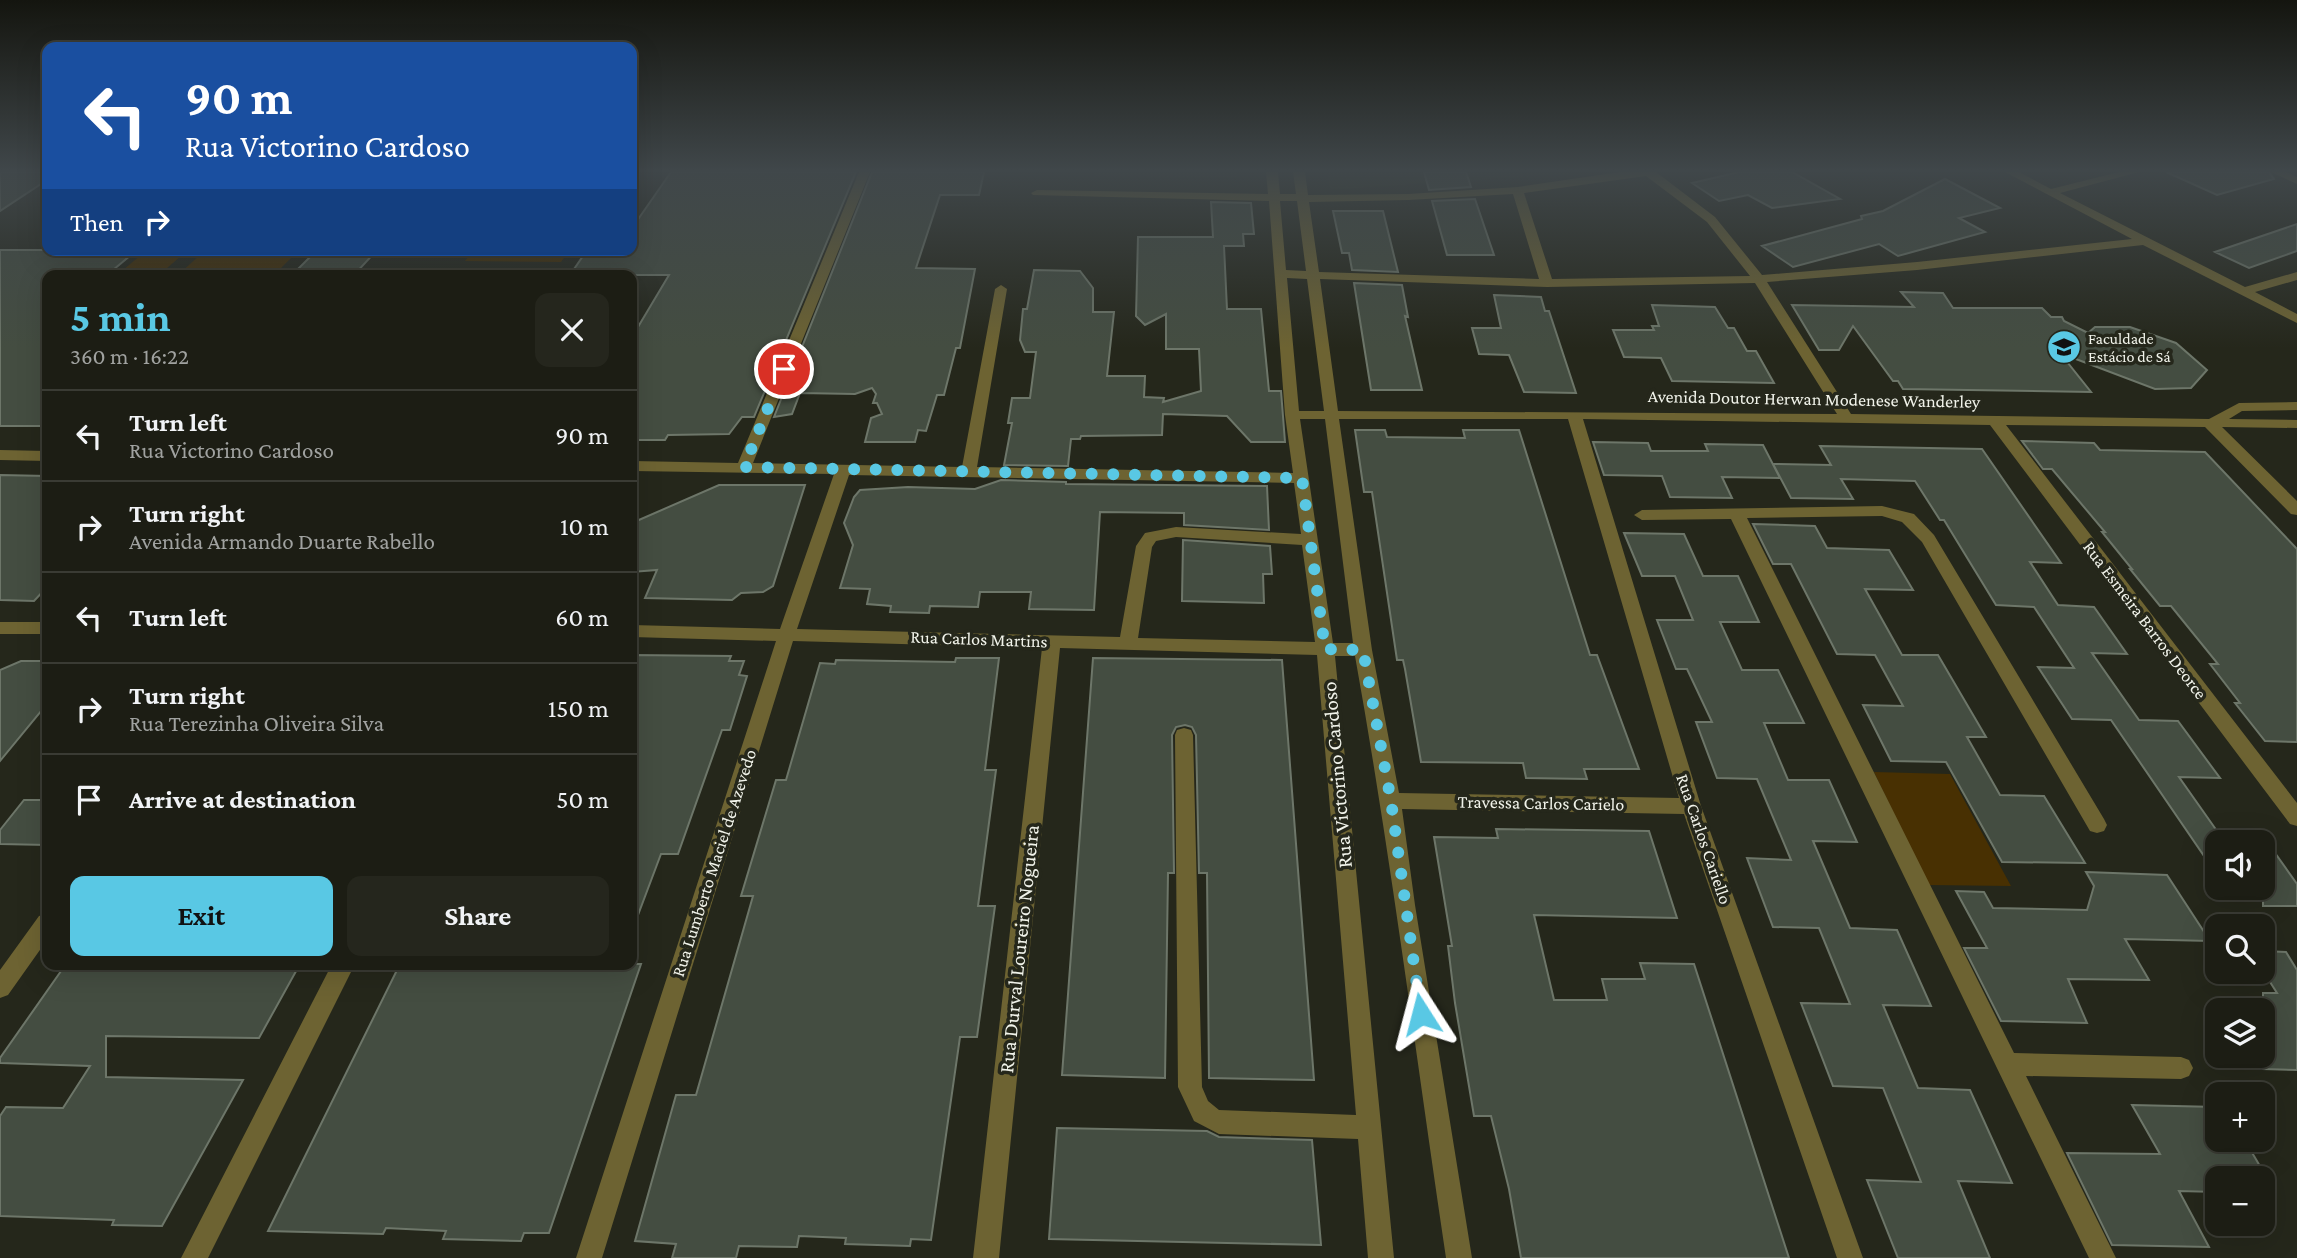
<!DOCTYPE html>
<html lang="en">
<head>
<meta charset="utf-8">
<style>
	body { margin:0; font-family:"Crimson Pro",serif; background:#25261d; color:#f1f3f6; height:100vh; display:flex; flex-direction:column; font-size:26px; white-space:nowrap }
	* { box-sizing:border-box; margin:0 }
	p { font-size:23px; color:#a0a2a0 }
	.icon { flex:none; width:38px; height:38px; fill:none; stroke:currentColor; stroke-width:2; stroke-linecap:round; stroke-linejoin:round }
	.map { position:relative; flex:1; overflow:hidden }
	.side { position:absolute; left:42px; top:270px; width:595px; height:700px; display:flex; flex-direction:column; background:#1c1d14; border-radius:14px; box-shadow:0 7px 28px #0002,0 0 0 2px #3a3b34 }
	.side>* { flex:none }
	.hud { position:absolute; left:42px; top:42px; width:595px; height:214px; border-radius:14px; box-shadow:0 7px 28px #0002,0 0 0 2px #3a3b34; background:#1a4fa0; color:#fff; overflow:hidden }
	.buttons { position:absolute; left:2205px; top:830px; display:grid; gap:14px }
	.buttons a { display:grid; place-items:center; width:70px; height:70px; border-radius:14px; background:#1c1d14; box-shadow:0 7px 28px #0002,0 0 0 2px #3a3b34; font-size:35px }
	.pin { position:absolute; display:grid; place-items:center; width:60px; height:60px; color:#fff; margin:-30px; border:4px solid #fff; border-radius:50%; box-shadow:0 2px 7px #0007 }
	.me { position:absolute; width:77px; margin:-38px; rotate:351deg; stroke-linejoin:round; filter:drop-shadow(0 0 5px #0008) }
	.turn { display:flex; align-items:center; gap:24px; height:147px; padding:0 28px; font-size:32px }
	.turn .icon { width:91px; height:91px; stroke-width:2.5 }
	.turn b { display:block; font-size:49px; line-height:60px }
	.then { display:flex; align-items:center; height:66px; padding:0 28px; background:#0003; gap:14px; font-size:26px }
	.round { display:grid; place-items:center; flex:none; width:74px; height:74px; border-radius:14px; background:#25261d }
	.summary { display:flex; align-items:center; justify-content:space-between; height:119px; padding:0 28px }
	h1 { font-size:42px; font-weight:700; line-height:52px; color:#59c8e4 }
	.primary-button { display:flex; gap:14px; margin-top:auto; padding:14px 28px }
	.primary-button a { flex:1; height:80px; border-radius:14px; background:#59c8e4; color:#111; font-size:28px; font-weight:700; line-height:80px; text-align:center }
	.primary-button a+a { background:#25261d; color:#f1f3f6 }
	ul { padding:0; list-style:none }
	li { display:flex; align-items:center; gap:21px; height:91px; padding:0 28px; border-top:2px solid #3a3b34 }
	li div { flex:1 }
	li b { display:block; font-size:26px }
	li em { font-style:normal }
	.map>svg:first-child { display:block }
	.built { fill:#2b2f1c }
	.green { fill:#483002 }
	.building { fill:#444d41; stroke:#6d7669; stroke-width:2 }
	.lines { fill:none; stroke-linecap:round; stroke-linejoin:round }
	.minor { fill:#6d6332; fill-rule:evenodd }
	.route { stroke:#59c8e4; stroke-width:12; stroke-dasharray:0 21.6 }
	.labels { text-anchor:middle; stroke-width:7; stroke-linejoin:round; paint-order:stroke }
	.far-poi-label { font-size:16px; fill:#f1f3ea; stroke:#25271b; text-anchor:start }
	.street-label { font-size:18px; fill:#f1f3ea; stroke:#25271b }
	.near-street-label { font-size:21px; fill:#f1f3ea; stroke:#25271b }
</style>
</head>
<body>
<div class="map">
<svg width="2297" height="1258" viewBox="0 0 2297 1258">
	<rect width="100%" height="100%" fill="#25271b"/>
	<path class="built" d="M1093 172H1237V177L1093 176Z
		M1327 172H1593L1330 190Z"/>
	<path class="green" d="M147 250H188L159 275H117Z
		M473 251 568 252 561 262 465 261Z
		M201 254 294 255 274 275H178Z
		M1874 772 1950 774 2011 886 1928 885Z"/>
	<path class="building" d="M0 172H47V180L0 211Z
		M671 172H856L754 417H742L729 434 668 435 665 440H632V337L669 275H570L585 253H632V228Z
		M872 172H984L979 195H940L916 268 975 269 960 348H956L944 395H937L926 431 918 430 915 442H865L871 418 882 414 877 403H873L876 394 872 388 855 394 800 393 792 414 774 417Z
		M1424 172H1466L1471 187 1429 190Z
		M1739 172H1792L1840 199 1772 208 1748 195 1719 201 1692 183Z
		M2166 172H2269L2274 179 2217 195Z
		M1945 179 2000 208 1959 218 1985 232 1898 256 1879 244 1793 267 1762 246 1862 219 1861 216 1883 211Z
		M1475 199 1494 255H1447L1432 201Z
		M1211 202 1251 203 1254 234H1243L1244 246H1224L1227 309H1261L1269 391H1281L1285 442H1251L1227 416 1163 414 1162 435 1081 436 1080 439H1071L1068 466 1004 465 1012 423H1008L1012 398H1030L1036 352H1025L1020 340 1023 309H1027L1034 270 1080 271 1093 288V312H1114L1107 376H1145L1144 397 1164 398 1163 402 1201 391 1199 349H1166V314L1145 325 1136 316 1138 237H1213Z
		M1333 211H1383L1398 272 1352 270 1349 253H1342Z
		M2297 224V251L2249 268 2215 252Z
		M0 250H137L107 275H47V426H0Z
		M317 250H377L354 275H292Z
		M1354 283 1402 285 1408 317 1405 316 1422 390H1371Z
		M1901 292 1943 293 1953 308H2042L2051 317H2062L2064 321 2088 333 2095 327H2130L2176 343 2207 370 2191 388 2155 389 2060 353 2091 392 1903 389 1898 381H1893L1853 326 1839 350H1819L1792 305 1914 307Z
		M1494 295 1541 297 1545 311H1549L1576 393 1524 392 1509 355 1479 354 1472 328H1501Z
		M1652 305 1715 307 1728 328H1734L1747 351H1756L1774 383 1672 381 1661 358 1624 357 1613 330H1654L1652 326H1659Z
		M1355 430H1385L1387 437 1465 438 1463 430H1519L1590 655H1597L1639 769H1584L1587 779 1526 778 1523 763 1421 762 1405 669 1403 660H1397L1372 492H1364Z
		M2022 441 2094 443 2100 450 2205 452 2297 549V742L2265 741 2235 703H2240L2210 664H2218L2171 606H2160L2130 569H2132L2102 532H2105L2052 469H2043Z
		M1593 442 1648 443 1651 451H1708L1705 444 1763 445 1780 478 1722 477 1732 498 1670 497 1662 476 1604 475Z
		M1820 446 1982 449 2061 563 2030 562 2058 605 2094 607 2127 654 2092 653 2139 720 2178 721 2220 778 2179 777 2217 831V875L2111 720 2072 719 2038 667 2074 668 2034 607 1996 605 1944 520H1940L1915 481 1841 479 1853 499 1791 498 1773 464 1831 465Z
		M0 475 47 476V587L34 601 0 600Z
		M1001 480 1066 482V484L1267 486 1269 530 1184 525V513L1100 512 1094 610 1029 609 1031 592H980L978 607 930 606 929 613 890 612 891 606 867 604 870 589 840 588 853 545 844 523 854 497 860 490 908 487 975 489Z
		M719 485H805L773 586 763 592 741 593 732 600 645 598 657 570 632 572V523Z
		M1753 524 1815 526 1827 548 1889 550 1913 590 1865 589 1902 655H1938L1986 737H1967L2000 795 2044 796 2085 863 2002 862 1946 762 1891 761 1863 705 1903 706 1875 655 1837 654 1791 564H1773Z
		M1624 533 1684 534 1703 576H1738L1759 622H1720L1742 670H1778L1804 723H1764L1788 780H1829L1857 842 1813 841 1850 928 1897 930 1931 1006 1883 1005 1918 1088 1970 1090 2012 1183 1958 1181 1990 1258H1898L1867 1180 1921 1182 1883 1088 1833 1086 1801 1003 1850 1004 1819 928 1773 927 1747 858 1791 860 1757 779 1717 778 1696 722H1712L1687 669H1676L1657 620H1693L1675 576H1642Z
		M1183 540 1270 546 1272 574H1263L1264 603 1182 601Z
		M632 655 731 656 729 661H744L739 675 747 676 730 730H722L678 854H661L635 923H632Z
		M956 658H999L985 770H996L978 906H995L977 1037H960L931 1240 911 1239 910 1246 845 1244 846 1238 799 1236 797 1247 739 1246 736 1258H672L676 1244 635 1241 676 1095H696L753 896H741L776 780H786L820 663 835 664 836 660 955 662Z
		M1093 658 1282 660 1314 1080 1209 1078 1207 873H1199L1196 735 1192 727 1185 725 1176 727 1172 735 1174 873H1168L1165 1078 1062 1075Z
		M21 661H47V704L0 761V670Z
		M24 800H47V845L0 844V830Z
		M1496 829 1649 831 1677 918 1534 915 1554 1000H1607L1602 979H1645L1640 963 1694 964 1789 1258H1521L1509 1189 1491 1116H1474L1455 1003 1448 946H1452L1434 837 1498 838Z
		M2263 836 2297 884V906H2263Z
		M2086 872 2167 875 2210 941 2125 939 2149 980 2068 979 2087 1023 2001 1021 1964 948H1987L1956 891 1984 892 1993 908 2087 910 2094 886Z
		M2263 951 2286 952 2297 970V1070L2263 1069V993H2277L2263 971Z
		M66 964H300L259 1038 106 1036V1077L243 1080 162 1226 112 1225 114 1220 0 1216V1116L6 1107 63 1108 90 1066 0 1063V1058Z
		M400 964H641L549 1233H524L521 1241 443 1239 446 1231 386 1228 383 1234 268 1231Z
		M2132 1105 2217 1107V1139H2244L2267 1178H2217V1192L2179 1191 2209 1247 2112 1245 2067 1153 2160 1154Z
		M1057 1128 1207 1131 1219 1137 1312 1140 1321 1245 1049 1239Z"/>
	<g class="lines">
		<path class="minor" d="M859 172H870L753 463 962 467 995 289 1001 285 1007 289 977 467 1293 473 1285 415 1269 201 1033 195 1031 193 1037 190 1268 194 1266 172H1278L1280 194H1296L1293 172H1305L1308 195 1408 194 1518 187 1620 172H1656L1715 217 1762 275 1917 262 2132 239 2005 172H2019L2051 189 2119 172H2139L2060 193 2245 287 2297 272V280L2255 292 2297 314V323L2143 245 1917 270 1767 282 1851 414 2209 419 2239 403 2297 402V410L2242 411 2229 419 2297 420V428L2222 427 2297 501V515L2291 514 2205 427 2006 425 2297 803V826L2290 824 1990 425 1583 419 1701 806 1863 1258H1837L1684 814 1402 809 1415 905 1472 1258H1446C1416 1057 1391 856 1355 656H1335L1394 1258H1368L1358 1139 1219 1134 1194 1121 1178 1087 1175 735 1177 730 1184 728 1191 730 1193 735 1202 1087 1208 1101 1219 1110 1356 1115 1317 655 1060 648 999 1258H973L1042 648 793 641 602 1258H576L776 641 632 637V625L780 629 834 474 632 471V461L738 463ZM1646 176 1707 222 1750 276 1552 279 1524 193ZM1513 194 1539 279 1319 272 1309 202 1408 200ZM1280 201H1297L1306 271 1286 270ZM1287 278 1307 279 1324 411H1299ZM1320 279 1547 287 1755 283 1837 414 1338 411ZM1300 419H1325L1353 643H1333ZM1339 419H1568L1679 798 1399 793 1372 650ZM849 475 1294 483 1301 534 1176 527 1145 533 1136 546 1120 637 797 629ZM1176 537 1302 545 1315 642 1138 638 1152 547 1156 541Z
			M2271 172H2286L2297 177V184Z
			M0 450 47 451V461L0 460Z
			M1882 506 1914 514 1934 535 2104 819 2107 825 2104 831 2097 833 2090 831 1922 542 1902 522 1882 516 1747 518 2014 1053 2181 1057 2189 1060 2193 1068 2189 1076 2181 1079 2026 1076 2116 1258H2089L1731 519 1642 520 1634 515 1642 510Z
			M0 622H47V634H0Z
			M47 914V940L8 995 0 998V970L39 916Z
			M332 964H355L208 1258H181Z"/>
	</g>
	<linearGradient id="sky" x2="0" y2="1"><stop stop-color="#14150f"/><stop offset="0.49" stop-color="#40474a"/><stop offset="1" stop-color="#40474a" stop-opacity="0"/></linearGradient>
	<rect width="2297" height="348" fill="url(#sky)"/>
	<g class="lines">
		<path class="route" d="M784 369 744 467 1302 478 1325 649 1363 650 1391 801 1421 1014"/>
	</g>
	<defs>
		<g id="university-disc" transform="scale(1.75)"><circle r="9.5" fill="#59c8e4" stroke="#25271b"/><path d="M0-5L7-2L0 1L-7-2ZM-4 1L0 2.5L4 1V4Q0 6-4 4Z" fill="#111"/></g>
	</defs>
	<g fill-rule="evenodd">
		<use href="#university-disc" x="2064" y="347"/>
	</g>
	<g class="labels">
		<g class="far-poi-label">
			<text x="2088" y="344">Faculdade<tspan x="2088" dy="18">Estácio de Sá</tspan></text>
		</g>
		<g class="street-label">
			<text transform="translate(1814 399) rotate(1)" y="6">Avenida Doutor Herwan Modenese Wanderley</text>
			<text transform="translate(2145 620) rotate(53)" y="6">Rua Esmeira Barros Deorce</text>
			<text transform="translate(979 639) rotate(2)" y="6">Rua Carlos Martins</text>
			<text transform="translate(1541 803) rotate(1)" y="6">Travessa Carlos Carielo</text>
			<text transform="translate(1704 839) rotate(71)" y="6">Rua Carlos Cariello</text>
			<text transform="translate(714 863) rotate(-72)" y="6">Rua Lumberto Maciel de Azevedo</text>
		</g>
		<g class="near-street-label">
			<text transform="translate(1337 775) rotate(-95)" y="7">Rua Victorino Cardoso</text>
			<text transform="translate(1019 949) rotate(-84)" y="7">Rua Durval Loureiro Nogueira</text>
		</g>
	</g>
</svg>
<div class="buttons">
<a><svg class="icon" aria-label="sound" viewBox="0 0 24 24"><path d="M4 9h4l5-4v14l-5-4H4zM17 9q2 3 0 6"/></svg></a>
<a><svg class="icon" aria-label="search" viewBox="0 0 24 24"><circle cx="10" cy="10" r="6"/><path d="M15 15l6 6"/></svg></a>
<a><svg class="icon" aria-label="layers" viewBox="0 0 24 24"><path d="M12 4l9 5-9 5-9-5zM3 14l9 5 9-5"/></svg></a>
<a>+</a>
<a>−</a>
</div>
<div class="pin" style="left:784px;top:369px;background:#d93025"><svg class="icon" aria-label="arrive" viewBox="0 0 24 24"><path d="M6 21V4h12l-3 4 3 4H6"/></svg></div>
<svg class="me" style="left:1421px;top:1014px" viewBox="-20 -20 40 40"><path d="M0-17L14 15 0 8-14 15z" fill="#59c8e4" stroke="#fff" stroke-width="4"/></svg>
<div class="hud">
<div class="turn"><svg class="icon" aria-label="left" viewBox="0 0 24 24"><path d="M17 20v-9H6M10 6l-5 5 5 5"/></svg><div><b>90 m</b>Rua Victorino Cardoso</div></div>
<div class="then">Then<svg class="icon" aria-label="right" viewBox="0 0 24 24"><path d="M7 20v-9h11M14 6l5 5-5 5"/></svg></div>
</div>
<section class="side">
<div class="summary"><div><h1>5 min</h1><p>360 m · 16:22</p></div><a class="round"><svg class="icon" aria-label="close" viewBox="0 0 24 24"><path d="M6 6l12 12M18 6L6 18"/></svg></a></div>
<ul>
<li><svg class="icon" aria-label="left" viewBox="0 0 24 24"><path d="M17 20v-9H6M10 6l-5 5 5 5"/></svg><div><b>Turn left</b><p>Rua Victorino Cardoso</p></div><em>90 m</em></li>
<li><svg class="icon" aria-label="right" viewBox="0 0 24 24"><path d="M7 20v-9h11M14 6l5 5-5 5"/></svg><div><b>Turn right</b><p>Avenida Armando Duarte Rabello</p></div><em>10 m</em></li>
<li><svg class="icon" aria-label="left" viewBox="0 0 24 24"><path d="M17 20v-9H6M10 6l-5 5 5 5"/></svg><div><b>Turn left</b></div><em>60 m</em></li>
<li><svg class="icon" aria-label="right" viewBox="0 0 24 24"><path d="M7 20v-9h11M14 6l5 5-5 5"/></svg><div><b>Turn right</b><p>Rua Terezinha Oliveira Silva</p></div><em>150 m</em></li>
<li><svg class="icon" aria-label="arrive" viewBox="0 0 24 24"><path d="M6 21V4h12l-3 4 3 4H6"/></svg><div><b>Arrive at destination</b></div><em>50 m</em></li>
</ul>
<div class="primary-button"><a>Exit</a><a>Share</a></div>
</section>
</div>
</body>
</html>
